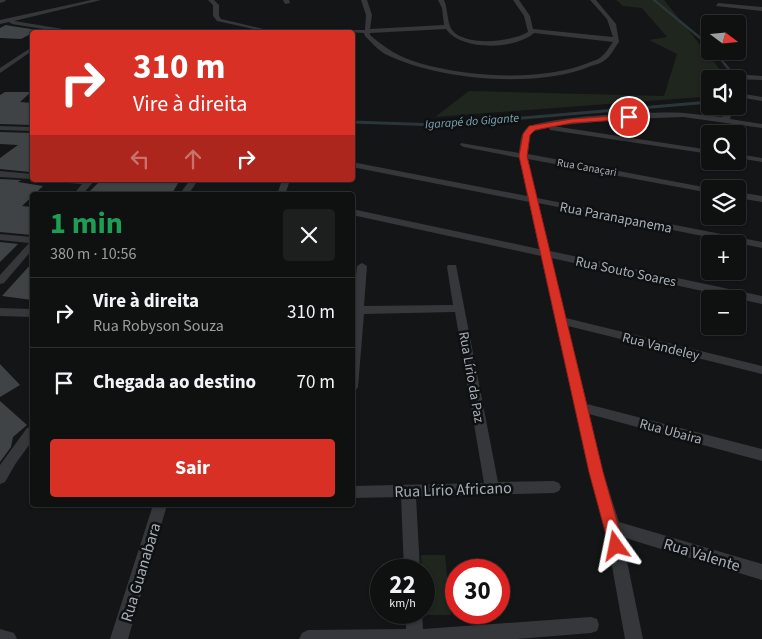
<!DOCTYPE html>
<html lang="pt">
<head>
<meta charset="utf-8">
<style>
	body { margin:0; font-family:"Source Sans 3",sans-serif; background:#1d1e1e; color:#f1f3f6; height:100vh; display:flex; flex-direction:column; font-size:19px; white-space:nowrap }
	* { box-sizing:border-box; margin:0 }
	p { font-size:16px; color:#9b9d9f }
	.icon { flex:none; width:28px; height:28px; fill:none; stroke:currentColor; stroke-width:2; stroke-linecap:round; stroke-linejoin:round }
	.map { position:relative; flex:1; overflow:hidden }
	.drawer { position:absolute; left:30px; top:192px; width:325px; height:315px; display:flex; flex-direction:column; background:#0f1010; border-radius:5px; box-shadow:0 1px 4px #0004,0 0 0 1px #2f3030 }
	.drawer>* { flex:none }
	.guide { position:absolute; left:30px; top:30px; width:325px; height:152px; border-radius:5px; box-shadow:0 1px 4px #0004,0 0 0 1px #2f3030; background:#d93025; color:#fff; overflow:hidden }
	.needle { width:32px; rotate:106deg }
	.controls { position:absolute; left:701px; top:15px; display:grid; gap:10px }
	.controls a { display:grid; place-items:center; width:45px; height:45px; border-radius:5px; background:#0f1010; box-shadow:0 1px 4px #0004,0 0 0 1px #2f3030; font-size:25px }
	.speed { position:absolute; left:370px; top:559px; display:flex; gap:10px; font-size:25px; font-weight:700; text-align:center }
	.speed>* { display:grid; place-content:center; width:65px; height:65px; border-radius:50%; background:#0f1010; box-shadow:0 1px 4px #0004,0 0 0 1px #2f3030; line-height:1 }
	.speed small { font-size:12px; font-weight:400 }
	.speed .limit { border:8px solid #d22; background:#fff; color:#111 }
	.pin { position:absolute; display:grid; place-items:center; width:42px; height:42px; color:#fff; margin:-21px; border:2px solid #fff; border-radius:50%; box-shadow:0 1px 5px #0007 }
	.me { position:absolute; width:55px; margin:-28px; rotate:348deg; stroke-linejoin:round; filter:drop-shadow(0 0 4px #0008) }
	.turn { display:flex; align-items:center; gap:18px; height:105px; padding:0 20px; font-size:22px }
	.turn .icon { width:65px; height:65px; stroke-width:2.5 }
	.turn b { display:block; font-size:35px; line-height:42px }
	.lanes { display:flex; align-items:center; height:48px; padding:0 20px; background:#0003; justify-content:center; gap:25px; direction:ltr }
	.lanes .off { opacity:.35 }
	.round { display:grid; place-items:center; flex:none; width:52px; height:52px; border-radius:5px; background:#1d1e1e }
	.overview { display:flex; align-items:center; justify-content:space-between; height:85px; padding:0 20px }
	h1 { font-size:30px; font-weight:700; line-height:38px; color:#1e9e55 }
	.button { display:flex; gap:10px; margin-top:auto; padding:10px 20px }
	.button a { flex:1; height:58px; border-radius:5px; background:#d93025; color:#fff; font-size:20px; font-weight:700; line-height:58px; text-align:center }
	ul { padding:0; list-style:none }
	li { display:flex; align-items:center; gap:15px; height:70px; padding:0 20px; border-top:1px solid #2f3030 }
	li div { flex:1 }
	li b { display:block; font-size:19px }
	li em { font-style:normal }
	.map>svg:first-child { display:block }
	.green { fill:#1f261e }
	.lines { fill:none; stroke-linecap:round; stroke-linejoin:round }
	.stream-far1 { stroke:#2a363a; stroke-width:2.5 }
	.stream { stroke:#2a363a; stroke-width:3 }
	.building { fill:#404346 }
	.street { fill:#35373b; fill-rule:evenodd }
	.route { fill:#d93025; stroke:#8d1f18 }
	.labels { text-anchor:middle; stroke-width:5; stroke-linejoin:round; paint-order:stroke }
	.far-street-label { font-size:11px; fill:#a6aeb7; stroke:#0f1011 }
	.far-water-label { font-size:12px; font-style:italic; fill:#7ca4b3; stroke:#0f1011 }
	.street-label { font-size:14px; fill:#a6aeb7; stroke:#0f1011 }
	.near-street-label { font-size:16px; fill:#a6aeb7; stroke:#0f1011 }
</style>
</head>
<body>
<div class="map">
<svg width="762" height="639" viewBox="0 0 762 639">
	<rect width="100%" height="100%" fill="#141516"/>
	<path class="green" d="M616 0H664L722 72 716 79H710V86L701 97 435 117 469 91 664 96 677 54 649 40 667 37 642 8 623 6Z
		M421 555H445L451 615H425Z"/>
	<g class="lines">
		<path class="stream-far1" d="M654 0 710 46
			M714 51 732 73 731 76"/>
		<path class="stream" d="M730 79 731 75
			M352 122 439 125 710 102"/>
	</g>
	<path class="building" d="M6 25 11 26 38 30 21 39 0 38V28Z
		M5 92H31L20 102 32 103V125L0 124V95Z
		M0 132 32 133V170L30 172 0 169V158L18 145 0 144Z
		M0 179 21 180 18 182 43 186 22 206 32 207V235L0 232Z
		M101 180H180L171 195H86Z
		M0 242 18 244 0 262Z
		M32 263V300L2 296Z
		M0 364 20 385 0 397Z
		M0 401 27 425 13 437 11 447 0 462Z"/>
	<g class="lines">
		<path class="street" d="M0 0H5L6 1 0 3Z
			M91 0H101L14 21 69 30 72 32H62L12 24 9 22 0 24V20Z
			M208 0H214L219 5V16L221 19 276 32H267L217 21 213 16V5Z
			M283 0H289L290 3 285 4Z
			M361 0H367L372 15 370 29 444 25 442 8 438 0H444C448 9 447 23 452 30 465 47 512 42 528 32L524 16 513 0H519L530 16 533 29 613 37 607 19 590 0H596L616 24 619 42C615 47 611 56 605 60 602 63 595 65 591 66 537 89 437 80 385 54 378 50 371 42 365 36L364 33 348 32 351 30H365L366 15ZM446 29C461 51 515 50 534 33L613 42C609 47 606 53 601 57 598 60 592 61 588 63 541 82 467 77 419 63 399 57 385 48 370 35V33Z
			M718 3 762 7V11L716 6Z
			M32 47V51L0 73V68Z
			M735 74 762 76V80L731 79Z
			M738 93 762 97V101L738 97Z
			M726 106H734L730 119 762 124V128L683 117 628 119 553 126 710 150V154L550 130 549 128 553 126 532 132 529 137 528 154 714 189H710V193L528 159 537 198 762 242V248L538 203 550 251 762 296V304L551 258 566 318 762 366V374L568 326 587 404 762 449V461L589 414 603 472 619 522 762 564V580L622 537 643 639H625L605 527 589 472 541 256 352 215V209L539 249 529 202 352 167V162L527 196 520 158 464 147 460 145 461 143 519 153C520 145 520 133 527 128 544 116 659 111 684 113 697 114 710 116 722 117Z
			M0 126 32 127V131L0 130Z
			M738 154 762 158V162L738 158Z
			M0 171 32 174V179L0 177Z
			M64 180H95L82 195H73L82 184 68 183Z
			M190 180H198L188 195H179Z
			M282 180H290L285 195H277Z
			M738 192 762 196V202L738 198Z
			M0 234 32 237V250L4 283 0 284V275L29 243 0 240Z
			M362 263 367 266 364 306 453 305 447 267 448 265H456L498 482 554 481 559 483 561 487 559 491 554 493 416 497 420 570H404L401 497 352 498V486L484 483 455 312 364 314 358 387 356 390 352 392V314L357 266Z
			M0 308 32 309V317L0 316Z
			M32 427V441L16 463 5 482 0 484V465L27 428Z
			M153 505H167L128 639H110Z
			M406 612H422L423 629 591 617 597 619 599 625 597 631 591 633 517 639H299L302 633 308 630 406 629Z
			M0 629 14 633 17 639H0Z"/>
	</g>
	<path class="route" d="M629 115 633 117 632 119 572 123 535 130 530 135 527 156 603 472 624 546 622 551 616 553 611 551 609 546 589 472 519 156 523 134 529 126 572 119Z"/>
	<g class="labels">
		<g class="far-street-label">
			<text transform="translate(587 167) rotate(10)" y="4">Rua Canaçari</text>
		</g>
		<g class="far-water-label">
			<text transform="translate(472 121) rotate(-4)" y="4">Igarapé do Gigante</text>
		</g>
		<g class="street-label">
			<text transform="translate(616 217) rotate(11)" y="5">Rua Paranapanema</text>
			<text transform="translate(626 271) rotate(12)" y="5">Rua Souto Soares</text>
			<text transform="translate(661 346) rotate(14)" y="5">Rua Vandeley</text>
			<text transform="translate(472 377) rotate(80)" y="5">Rua Lírio da Paz</text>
			<text transform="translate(671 431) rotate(15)" y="5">Rua Ubaira</text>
		</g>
		<g class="near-street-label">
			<text transform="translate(453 489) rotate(-2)" y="6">Rua Lírio Africano</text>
			<text transform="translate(702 554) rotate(17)" y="6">Rua Valente</text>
			<text transform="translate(140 572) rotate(-73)" y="6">Rua Guanabara</text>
		</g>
	</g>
</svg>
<div class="controls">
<a><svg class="needle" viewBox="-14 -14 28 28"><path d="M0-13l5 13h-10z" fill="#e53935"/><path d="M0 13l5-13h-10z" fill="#9b9d9f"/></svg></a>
<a><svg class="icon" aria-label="sound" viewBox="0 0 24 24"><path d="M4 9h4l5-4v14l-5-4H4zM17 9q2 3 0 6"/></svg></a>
<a><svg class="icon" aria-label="search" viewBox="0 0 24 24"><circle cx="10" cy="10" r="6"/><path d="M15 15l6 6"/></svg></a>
<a><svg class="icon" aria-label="layers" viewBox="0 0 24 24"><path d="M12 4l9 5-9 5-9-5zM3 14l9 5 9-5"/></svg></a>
<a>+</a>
<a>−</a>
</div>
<div class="speed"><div>22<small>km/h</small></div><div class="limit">30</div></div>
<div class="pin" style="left:629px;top:117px;background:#d93025"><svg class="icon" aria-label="arrive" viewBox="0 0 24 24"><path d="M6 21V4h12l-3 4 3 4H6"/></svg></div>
<svg class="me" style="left:616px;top:546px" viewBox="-20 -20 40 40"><path d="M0-17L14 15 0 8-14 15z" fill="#d93025" stroke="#fff" stroke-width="4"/></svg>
<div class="guide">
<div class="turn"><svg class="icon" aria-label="right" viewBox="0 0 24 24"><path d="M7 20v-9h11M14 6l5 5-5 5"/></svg><div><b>310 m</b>Vire à direita</div></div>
<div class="lanes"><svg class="icon off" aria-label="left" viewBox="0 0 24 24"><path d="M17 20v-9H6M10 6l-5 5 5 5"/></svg><svg class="icon off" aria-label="ahead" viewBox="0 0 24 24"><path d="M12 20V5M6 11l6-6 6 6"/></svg><svg class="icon" aria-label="right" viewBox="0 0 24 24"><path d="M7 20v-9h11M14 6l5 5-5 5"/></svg></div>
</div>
<section class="drawer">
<div class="overview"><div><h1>1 min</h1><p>380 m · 10:56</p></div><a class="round"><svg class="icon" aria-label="close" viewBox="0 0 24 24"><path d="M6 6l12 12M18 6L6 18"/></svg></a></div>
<ul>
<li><svg class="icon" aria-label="right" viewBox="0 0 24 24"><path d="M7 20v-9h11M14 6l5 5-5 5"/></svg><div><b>Vire à direita</b><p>Rua Robyson Souza</p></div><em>310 m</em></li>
<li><svg class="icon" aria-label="arrive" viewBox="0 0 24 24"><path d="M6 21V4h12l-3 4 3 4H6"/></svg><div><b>Chegada ao destino</b></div><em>70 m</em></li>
</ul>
<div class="button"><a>Sair</a></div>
</section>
</div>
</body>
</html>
